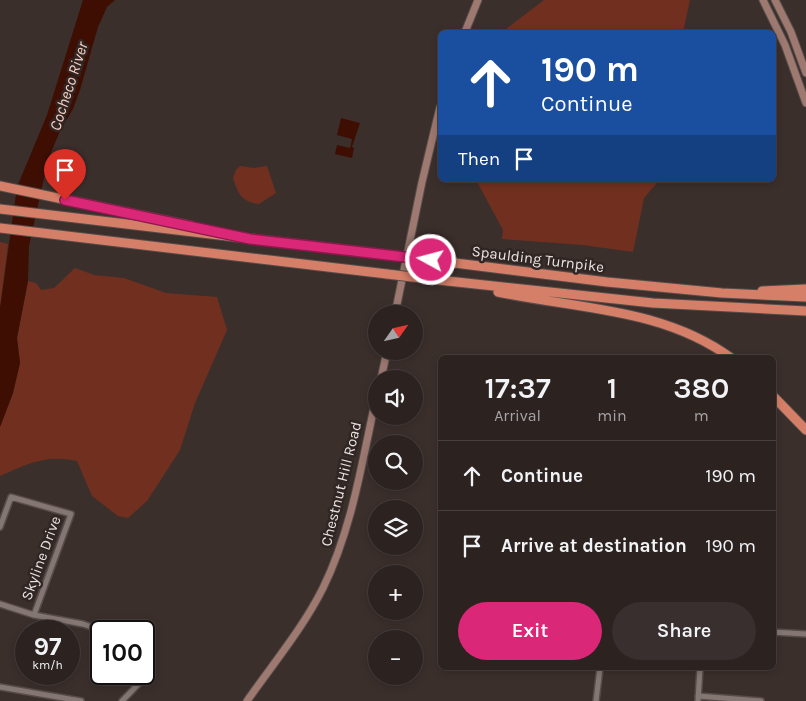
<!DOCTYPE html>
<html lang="en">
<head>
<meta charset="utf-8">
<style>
	body { margin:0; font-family:Karla,sans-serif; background:#382f2e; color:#f1f3f6; height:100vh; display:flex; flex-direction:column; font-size:19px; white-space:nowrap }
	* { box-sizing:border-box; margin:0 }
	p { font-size:16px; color:#a6a4a5 }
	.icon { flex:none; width:28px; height:28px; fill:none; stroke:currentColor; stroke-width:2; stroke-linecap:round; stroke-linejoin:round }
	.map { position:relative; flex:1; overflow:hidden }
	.drawer { position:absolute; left:438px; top:355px; width:338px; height:315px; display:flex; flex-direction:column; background:#2c2321; border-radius:8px; box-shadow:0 2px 8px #0003,0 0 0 1px #48403f }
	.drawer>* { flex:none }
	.hud { position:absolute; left:438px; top:30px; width:338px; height:152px; border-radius:8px; box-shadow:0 2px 8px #0003,0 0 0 1px #48403f; background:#1a4fa0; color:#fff; overflow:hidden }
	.needle { width:32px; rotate:56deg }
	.controls { position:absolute; left:368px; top:305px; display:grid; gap:10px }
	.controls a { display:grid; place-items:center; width:55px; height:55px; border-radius:50%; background:#2c2321; box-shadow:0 2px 8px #0003,0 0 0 1px #48403f; font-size:25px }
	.speed { position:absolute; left:15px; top:620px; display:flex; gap:10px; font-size:25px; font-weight:700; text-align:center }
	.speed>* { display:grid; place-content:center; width:65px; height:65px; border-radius:50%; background:#2c2321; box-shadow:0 2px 8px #0003,0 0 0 1px #48403f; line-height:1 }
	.speed small { font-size:12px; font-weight:400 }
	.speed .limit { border:2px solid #111; border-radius:8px; background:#fff; color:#111 }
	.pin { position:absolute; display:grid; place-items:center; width:42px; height:42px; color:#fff; margin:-51px -21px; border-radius:50% 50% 50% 0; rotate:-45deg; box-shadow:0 0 5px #0007 }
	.pin .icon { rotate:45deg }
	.me { position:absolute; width:55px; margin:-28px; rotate:277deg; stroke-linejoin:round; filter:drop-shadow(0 0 4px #0008) }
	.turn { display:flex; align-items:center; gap:18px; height:105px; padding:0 20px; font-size:22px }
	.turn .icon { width:65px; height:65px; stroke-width:2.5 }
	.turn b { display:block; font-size:35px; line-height:42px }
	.then { display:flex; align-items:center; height:48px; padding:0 20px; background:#0003; gap:10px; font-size:19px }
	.eta { display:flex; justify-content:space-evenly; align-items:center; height:85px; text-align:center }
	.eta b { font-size:30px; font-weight:600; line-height:35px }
	.primary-button { display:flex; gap:10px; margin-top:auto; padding:10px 20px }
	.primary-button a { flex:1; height:58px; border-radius:30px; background:#db2777; color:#fff; font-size:20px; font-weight:600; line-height:58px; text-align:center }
	.primary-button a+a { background:#382f2e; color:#f1f3f6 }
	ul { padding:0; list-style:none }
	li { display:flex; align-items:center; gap:15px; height:70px; padding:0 20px; border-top:1px solid #48403f }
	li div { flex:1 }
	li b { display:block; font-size:19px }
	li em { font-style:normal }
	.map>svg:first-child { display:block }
	.green { fill:#71301f }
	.water { fill:#3e0e03 }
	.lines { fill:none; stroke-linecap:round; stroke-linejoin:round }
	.street-casing { stroke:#564c4a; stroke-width:8 }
	.secondary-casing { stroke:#564c4a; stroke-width:9 }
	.highway-casing { stroke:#564c4a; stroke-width:11 }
	.street { stroke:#847673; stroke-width:5 }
	.secondary { stroke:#9d7970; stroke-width:7 }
	.highway { stroke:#d67f68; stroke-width:9 }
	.highway-bridge-casing { stroke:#564c4a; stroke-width:11; stroke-linecap:butt }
	.highway-bridge { stroke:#d67f68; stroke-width:9 }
	.route-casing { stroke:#8e194d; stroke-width:12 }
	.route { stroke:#db2777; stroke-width:9 }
	.labels { text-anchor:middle; stroke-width:5; stroke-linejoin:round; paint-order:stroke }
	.street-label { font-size:15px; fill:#ebe3e1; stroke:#302623 }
	.water-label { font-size:16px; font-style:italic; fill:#facfc3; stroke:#302623 }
</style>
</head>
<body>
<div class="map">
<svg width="806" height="701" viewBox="0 0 806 701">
	<rect width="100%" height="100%" fill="#3b2f2c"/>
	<path class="green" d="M544 0H690L683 32H502Z
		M240 166 254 168 267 166 276 193 259 204C242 202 238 194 233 178L236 170Z
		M476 180H657L656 184 644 198 633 252 583 245 502 239 503 230Z
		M0 242 8 244 0 308Z
		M75 268 94 275 124 278 166 293 217 297 227 330 195 403 180 450 147 501 128 518 118 516 92 496 77 461C47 454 26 464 0 476V427L13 393 20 363 17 338 28 281 36 283 41 290 54 288Z"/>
	<path class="water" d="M83 0H115L107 7 98 27 80 90 73 109 60 131 48 160 29 246 28 281 17 338 20 363 13 393 0 427V308L17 187 47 115Z
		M341 118 360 123 352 147 354 148 352 158 335 154 337 145 350 148 352 139 337 135Z"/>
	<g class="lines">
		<g class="street-casing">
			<path id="street" d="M0 527 11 497 71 514 34 615
				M0 604 34 615 83 624 103 631
				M772 632 806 634
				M0 687 81 701
				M698 696 761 701
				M122 701 149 673 151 661 144 651
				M596 701 600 668
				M698 701 700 668"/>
		</g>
		<g class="secondary-casing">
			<path id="secondary" d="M763 0 785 45 806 103
				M775 0 791 32 806 73
				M465 32 478 0
				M395 314 422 182 440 107
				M381 379 387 351
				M247 701C273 664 303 628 323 588 352 529 362 462 376 398"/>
		</g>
		<g class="highway-casing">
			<path id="highway" d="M0 186 191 226
				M0 209 388 255
				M0 228 387 274
				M431 260 607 282 722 293 806 297
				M429 279 653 303 806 311
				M762 291 806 289
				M498 292C577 309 663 308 731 358
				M772 395 806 430"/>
		</g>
		<use href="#street" class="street"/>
		<use href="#secondary" class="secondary"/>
		<use href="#highway" class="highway"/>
		<g class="highway-bridge-casing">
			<path id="highway-bridge" d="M388 255 431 260
				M387 274 429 279"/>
		</g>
		<use href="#highway-bridge" class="highway-bridge"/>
	</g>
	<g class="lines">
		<g class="route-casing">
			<path id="route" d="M65 200 250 239 431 260"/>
		</g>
		<use href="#route" class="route"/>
	</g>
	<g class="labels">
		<g class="street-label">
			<text transform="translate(538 259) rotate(7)" y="5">Spaulding Turnpike</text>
			<text transform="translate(341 484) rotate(-76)" y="5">Chestnut Hill Road</text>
			<text transform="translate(41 558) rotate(-70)" y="5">Skyline Drive</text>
		</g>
		<g class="water-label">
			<text transform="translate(68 86) rotate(-72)" y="6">Cocheco River</text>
		</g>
	</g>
</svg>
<div class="controls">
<a><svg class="needle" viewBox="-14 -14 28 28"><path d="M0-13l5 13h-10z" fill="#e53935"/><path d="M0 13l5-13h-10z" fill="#a6a4a5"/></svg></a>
<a><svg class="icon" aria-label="sound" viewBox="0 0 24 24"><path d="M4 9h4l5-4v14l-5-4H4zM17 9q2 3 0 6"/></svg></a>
<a><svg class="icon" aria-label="search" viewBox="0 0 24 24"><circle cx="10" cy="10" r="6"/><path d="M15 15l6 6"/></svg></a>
<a><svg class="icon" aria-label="layers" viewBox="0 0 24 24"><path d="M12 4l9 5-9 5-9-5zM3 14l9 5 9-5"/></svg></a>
<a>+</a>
<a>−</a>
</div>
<div class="speed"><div>97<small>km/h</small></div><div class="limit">100</div></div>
<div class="pin" style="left:65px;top:200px;background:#d93025"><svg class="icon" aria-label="arrive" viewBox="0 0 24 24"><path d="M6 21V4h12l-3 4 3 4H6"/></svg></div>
<svg class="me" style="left:431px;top:260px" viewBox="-20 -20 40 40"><circle r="17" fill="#db2777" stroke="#fff" stroke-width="3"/><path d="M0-11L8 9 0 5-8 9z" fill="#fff"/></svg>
<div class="hud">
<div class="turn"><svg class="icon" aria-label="ahead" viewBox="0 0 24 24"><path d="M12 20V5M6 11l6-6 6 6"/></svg><div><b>190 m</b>Continue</div></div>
<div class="then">Then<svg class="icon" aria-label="arrive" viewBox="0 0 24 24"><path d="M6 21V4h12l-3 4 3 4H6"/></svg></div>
</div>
<section class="drawer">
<div class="eta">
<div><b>17:37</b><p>Arrival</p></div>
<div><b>1</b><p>min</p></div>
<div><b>380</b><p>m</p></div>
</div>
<ul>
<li><svg class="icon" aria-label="ahead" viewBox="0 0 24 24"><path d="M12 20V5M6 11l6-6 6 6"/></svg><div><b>Continue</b></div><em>190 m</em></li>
<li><svg class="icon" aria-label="arrive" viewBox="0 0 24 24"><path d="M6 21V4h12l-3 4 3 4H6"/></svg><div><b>Arrive at destination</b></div><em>190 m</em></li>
</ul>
<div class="primary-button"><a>Exit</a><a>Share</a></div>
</section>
</div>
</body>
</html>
